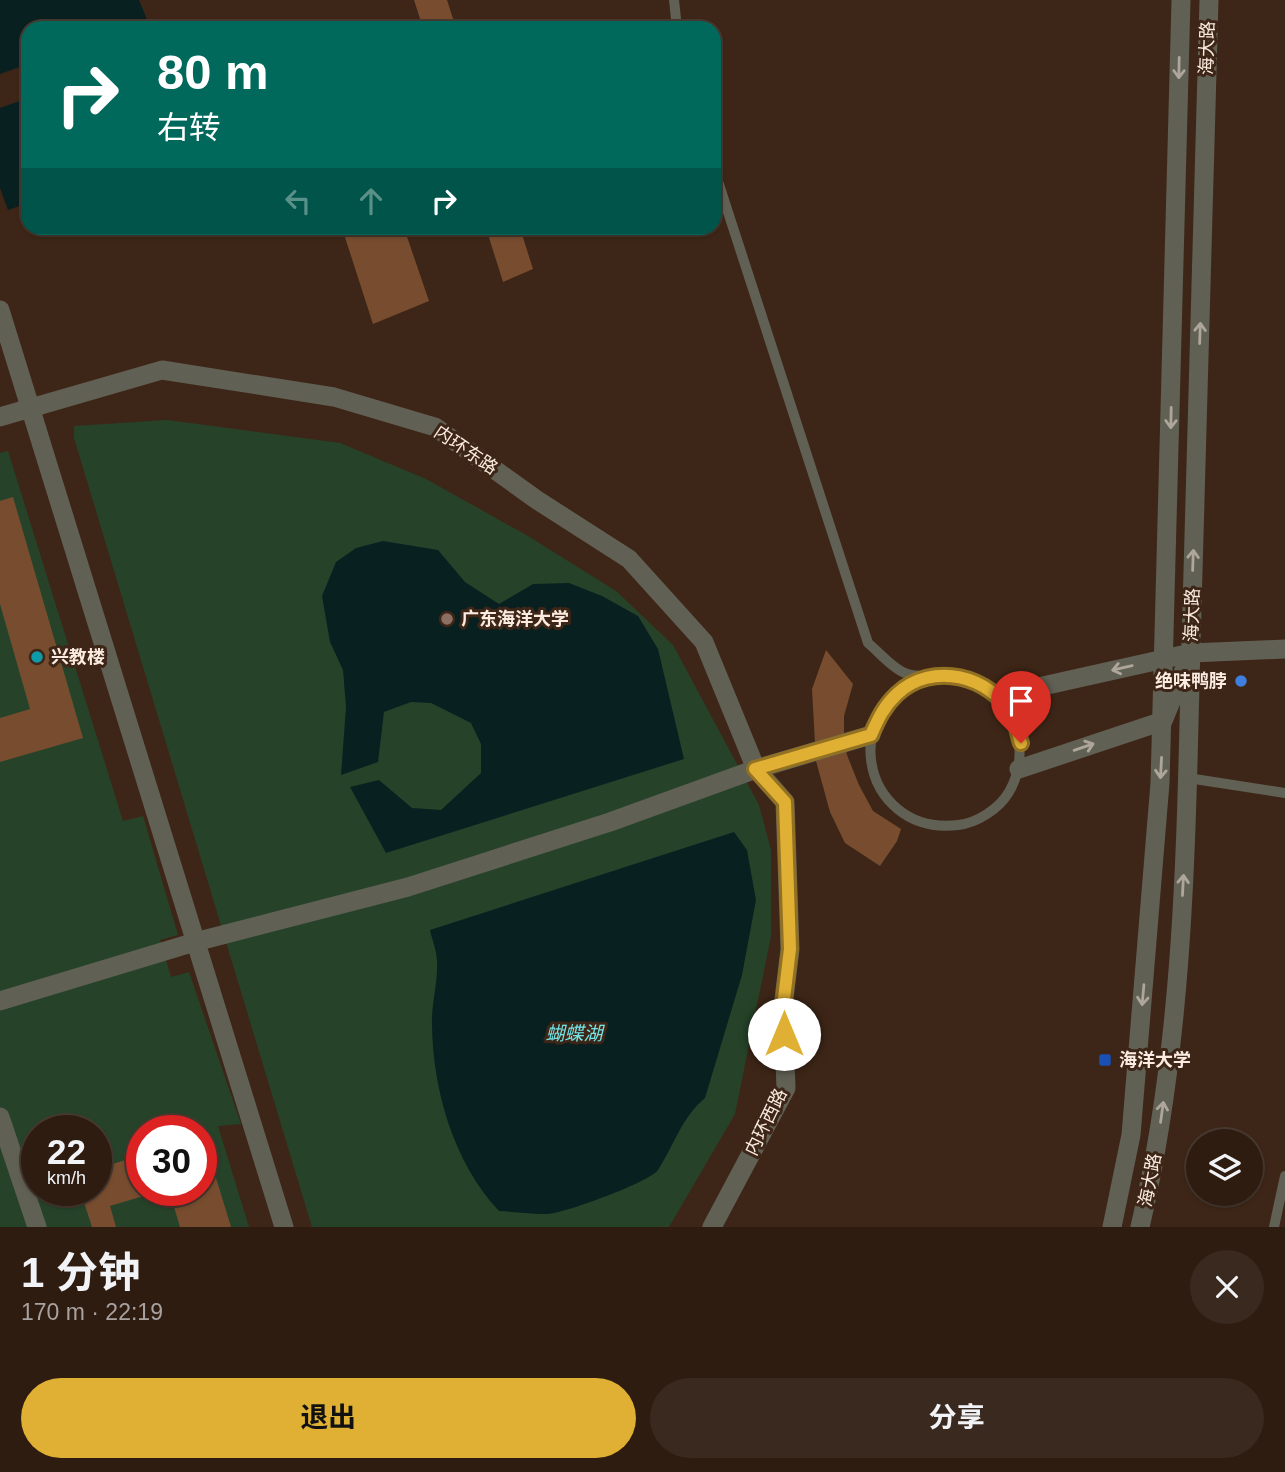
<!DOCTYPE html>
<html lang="zh">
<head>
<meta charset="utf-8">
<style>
	body { margin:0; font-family:Helvetica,"Noto Sans SC",sans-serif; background:#3a291f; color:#f1f3f6; height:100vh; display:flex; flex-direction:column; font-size:26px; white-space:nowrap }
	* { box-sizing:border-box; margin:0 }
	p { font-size:23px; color:#a7a19f }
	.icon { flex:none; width:38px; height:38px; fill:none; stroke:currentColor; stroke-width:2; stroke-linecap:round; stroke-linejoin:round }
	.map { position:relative; height:1227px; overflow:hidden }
	.sheet { display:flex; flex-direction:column; background:#2e1c11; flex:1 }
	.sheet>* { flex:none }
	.top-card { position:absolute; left:21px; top:21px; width:700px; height:214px; border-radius:21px; box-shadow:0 2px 5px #0004,0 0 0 2px #493a31; background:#00695c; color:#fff; overflow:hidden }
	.fabs { position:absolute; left:1186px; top:1129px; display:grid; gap:14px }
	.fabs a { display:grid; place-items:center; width:77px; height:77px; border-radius:50%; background:#2e1c11; box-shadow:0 2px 5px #0004,0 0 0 2px #493a31; font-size:35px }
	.speed { position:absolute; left:21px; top:1115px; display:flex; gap:14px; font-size:35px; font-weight:700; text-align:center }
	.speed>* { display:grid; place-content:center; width:91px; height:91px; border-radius:50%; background:#2e1c11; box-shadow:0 2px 5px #0004,0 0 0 2px #493a31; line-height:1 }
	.speed small { font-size:18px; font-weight:400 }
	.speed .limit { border:10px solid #d22; background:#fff; color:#111 }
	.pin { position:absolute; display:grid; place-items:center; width:60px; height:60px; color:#fff; margin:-72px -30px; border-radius:50% 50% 50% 0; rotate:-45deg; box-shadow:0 0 7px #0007 }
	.pin .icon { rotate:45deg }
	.me { position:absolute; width:77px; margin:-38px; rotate:0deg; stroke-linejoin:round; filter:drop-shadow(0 0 5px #0008) }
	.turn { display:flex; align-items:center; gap:24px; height:147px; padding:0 21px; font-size:32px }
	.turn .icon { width:91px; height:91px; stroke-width:2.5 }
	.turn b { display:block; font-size:49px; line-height:60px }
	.lanes { display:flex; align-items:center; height:66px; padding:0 21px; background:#0003; justify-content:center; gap:35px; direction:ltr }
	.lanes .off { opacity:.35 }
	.round { display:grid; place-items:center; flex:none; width:74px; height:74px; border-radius:37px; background:#3a291f }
	.headline { display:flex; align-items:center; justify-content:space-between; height:119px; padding:0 21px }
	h1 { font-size:42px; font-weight:700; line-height:52px }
	.primary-button { display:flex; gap:14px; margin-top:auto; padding:14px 21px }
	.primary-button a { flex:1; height:80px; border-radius:42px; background:#e0b034; color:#111; font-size:28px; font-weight:700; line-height:80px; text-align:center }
	.primary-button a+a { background:#3a291f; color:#f1f3f6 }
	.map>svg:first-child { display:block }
	.green { fill:#264329; fill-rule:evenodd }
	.water { fill:#092021 }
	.building { fill:#784d2f }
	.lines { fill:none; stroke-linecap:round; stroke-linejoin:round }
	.service { stroke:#616054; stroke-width:10 }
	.minor { stroke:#616054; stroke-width:19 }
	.tertiary { stroke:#616054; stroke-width:19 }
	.oneway { stroke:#aea69a }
	.route-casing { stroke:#927222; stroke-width:18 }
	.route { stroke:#e0b034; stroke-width:12 }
	.education-dot { fill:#8d6e63; stroke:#3d2617; stroke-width:2.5 }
	.culture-dot { fill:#0f9aa8; stroke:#3d2617; stroke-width:2.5 }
	.shop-dot { fill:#3f7fe0; stroke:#3d2617; stroke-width:2.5 }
	.transit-dot { fill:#1a4fb4; stroke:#3d2617; stroke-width:2.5 }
	.labels { text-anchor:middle; stroke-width:6; stroke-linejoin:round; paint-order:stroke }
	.street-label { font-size:18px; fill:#fbebe1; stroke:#3d2617 }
	.poi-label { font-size:18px; font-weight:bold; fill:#fbebe1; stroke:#3d2617; text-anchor:start }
	.water-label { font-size:19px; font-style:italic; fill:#73e4e7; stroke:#3d2617 }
</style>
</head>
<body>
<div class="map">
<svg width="1285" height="1227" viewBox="0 0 1285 1227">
	<rect width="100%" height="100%" fill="#3d2617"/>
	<path class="green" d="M167 420 340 443 426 479 528 536 616 591 673 645 759 805 771 850V936L735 1114 669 1227H312L74 438V426Z
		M8 451 123 821 143 816 178 935 160 940 171 977 189 972 241 1124 218 1126 249 1227H0V453ZM37 1130H96V1190H37ZM142 1130H201V1190H142Z"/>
	<path class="water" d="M0 0H139L148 22 131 28H28V64L0 74Z
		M28 98V203L8 210 0 188V108Z
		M383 541 438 550 465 582 499 604 533 584 569 583 602 596 638 616 658 649 684 759 386 853 350 787 379 780 412 808 441 810 481 773V744L471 723 431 703 411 702 384 712 378 762 341 775 346 707 343 670 330 642 322 596 336 562 356 548Z
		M734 832 747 850 756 900 742 975 705 1098C682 1117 674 1145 658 1170 650 1182 565 1213 548 1214 532 1214 515 1212 499 1211 454 1163 433 1091 432 1026 431 1005 438 983 437 962 437 951 432 940 430 930Z"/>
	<path class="building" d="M414 0H447L456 28H423Z
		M342 228H404L429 301 373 324Z
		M486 228H520L533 269 503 282Z
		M13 497 83 738 0 762V718L30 709 0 604V501Z
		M826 650 853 684 844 716V734L847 755 859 785 873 811 901 829 897 841 880 866 845 843 830 812 816 761 812 689Z
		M202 1132 231 1227H180L169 1190H201Z
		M142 1155V1190L160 1191 110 1206 116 1227H92L80 1190H96V1169Z"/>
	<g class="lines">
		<path class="service" d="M674 0 677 28
			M714 169 868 643C879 652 892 668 905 673 921 680 946 673 963 677 1013 689 1034 749 1009 792 999 809 977 823 958 825 859 837 830 694 945 675
			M1188 778 1285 793
			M1274 1227 1285 1176"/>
		<path class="minor" d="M0 310 284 1227
			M0 417 162 370 334 397 435 427 537 500 629 559 704 642 756 769 785 802 790 949 783 1007 786 1088 712 1227
			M1191 653 1285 649
			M998 696 1191 653 1163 721 1019 769
			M0 1001 195 942 408 887 610 822 756 769 871 735
			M0 1117 37 1227"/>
		<path class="tertiary" d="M1112 1227 1131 1135 1160 783 1181 0
			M1140 1227C1185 1036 1186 838 1191 643 1197 429 1203 214 1209 0"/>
	</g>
	<defs><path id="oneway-shaft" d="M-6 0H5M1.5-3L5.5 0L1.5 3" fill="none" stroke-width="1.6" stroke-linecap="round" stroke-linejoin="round" transform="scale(1.75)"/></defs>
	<g class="oneway">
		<use href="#oneway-shaft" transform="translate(1179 68) rotate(91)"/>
		<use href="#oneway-shaft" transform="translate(1200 333) rotate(-88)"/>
		<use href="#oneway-shaft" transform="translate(1171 418) rotate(91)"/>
		<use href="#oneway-shaft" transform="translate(1193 560) rotate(-88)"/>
		<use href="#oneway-shaft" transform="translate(1122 668) rotate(167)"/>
		<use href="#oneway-shaft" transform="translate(1084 747) rotate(-19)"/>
		<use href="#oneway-shaft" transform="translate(1161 768) rotate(93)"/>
		<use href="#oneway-shaft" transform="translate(1183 885) rotate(-87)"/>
		<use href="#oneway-shaft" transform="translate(1143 995) rotate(95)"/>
		<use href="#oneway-shaft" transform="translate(1162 1112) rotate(-82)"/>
	</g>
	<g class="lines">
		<g class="route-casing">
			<path id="route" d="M784 1034 783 1007 790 949 785 802 755 769 871 735C878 719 884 706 897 694 932 661 991 675 1013 717 1017 724 1018 735 1021 743"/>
		</g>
		<use href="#route" class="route"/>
	</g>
	<circle class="education-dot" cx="447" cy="619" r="7"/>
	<circle class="culture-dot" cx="37" cy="657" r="7"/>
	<circle class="shop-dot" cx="1241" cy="681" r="7"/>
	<rect class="transit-dot" x="1098" y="1053" width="14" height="14" rx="3.5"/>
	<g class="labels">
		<g class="street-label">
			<text transform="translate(1207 48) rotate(-88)" y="6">海大路</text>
			<text transform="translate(466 450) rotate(34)" y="6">内环东路</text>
			<text transform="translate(1192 615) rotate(-88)" y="6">海大路</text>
			<text transform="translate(766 1122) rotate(-64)" y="6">内环西路</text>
			<text transform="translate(1150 1180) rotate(-79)" y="6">海大路</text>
		</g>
		<g class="poi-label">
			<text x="461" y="625">广东海洋大学</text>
			<text x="51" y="663">兴教楼</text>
			<text x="1227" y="687" text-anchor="end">绝味鸭脖</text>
			<text x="1119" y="1066">海洋大学</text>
		</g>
		<g class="water-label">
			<text x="574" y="1040">蝴蝶湖</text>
		</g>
	</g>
</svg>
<div class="fabs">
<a><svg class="icon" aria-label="layers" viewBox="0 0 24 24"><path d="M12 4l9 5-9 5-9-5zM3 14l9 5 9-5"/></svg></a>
</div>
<div class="speed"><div>22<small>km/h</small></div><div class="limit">30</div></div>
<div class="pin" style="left:1021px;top:743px;background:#d93025"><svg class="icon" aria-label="arrive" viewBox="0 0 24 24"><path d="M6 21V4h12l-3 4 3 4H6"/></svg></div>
<svg class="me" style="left:784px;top:1034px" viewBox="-20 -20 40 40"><circle r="19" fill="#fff"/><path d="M0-13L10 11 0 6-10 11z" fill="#e0b034"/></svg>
<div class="top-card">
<div class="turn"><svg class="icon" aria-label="right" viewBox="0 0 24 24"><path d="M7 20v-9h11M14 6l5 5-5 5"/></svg><div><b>80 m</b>右转</div></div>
<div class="lanes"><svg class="icon off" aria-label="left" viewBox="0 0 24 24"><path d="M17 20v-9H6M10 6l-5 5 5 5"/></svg><svg class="icon off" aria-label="ahead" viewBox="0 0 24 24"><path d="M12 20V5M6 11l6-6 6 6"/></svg><svg class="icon" aria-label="right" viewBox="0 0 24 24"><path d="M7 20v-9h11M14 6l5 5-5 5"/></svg></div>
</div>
</div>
<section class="sheet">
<div class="headline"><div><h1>1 分钟</h1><p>170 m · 22:19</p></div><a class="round"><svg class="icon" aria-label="close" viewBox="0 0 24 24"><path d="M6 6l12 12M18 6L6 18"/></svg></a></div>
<div class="primary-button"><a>退出</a><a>分享</a></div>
</section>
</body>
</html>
